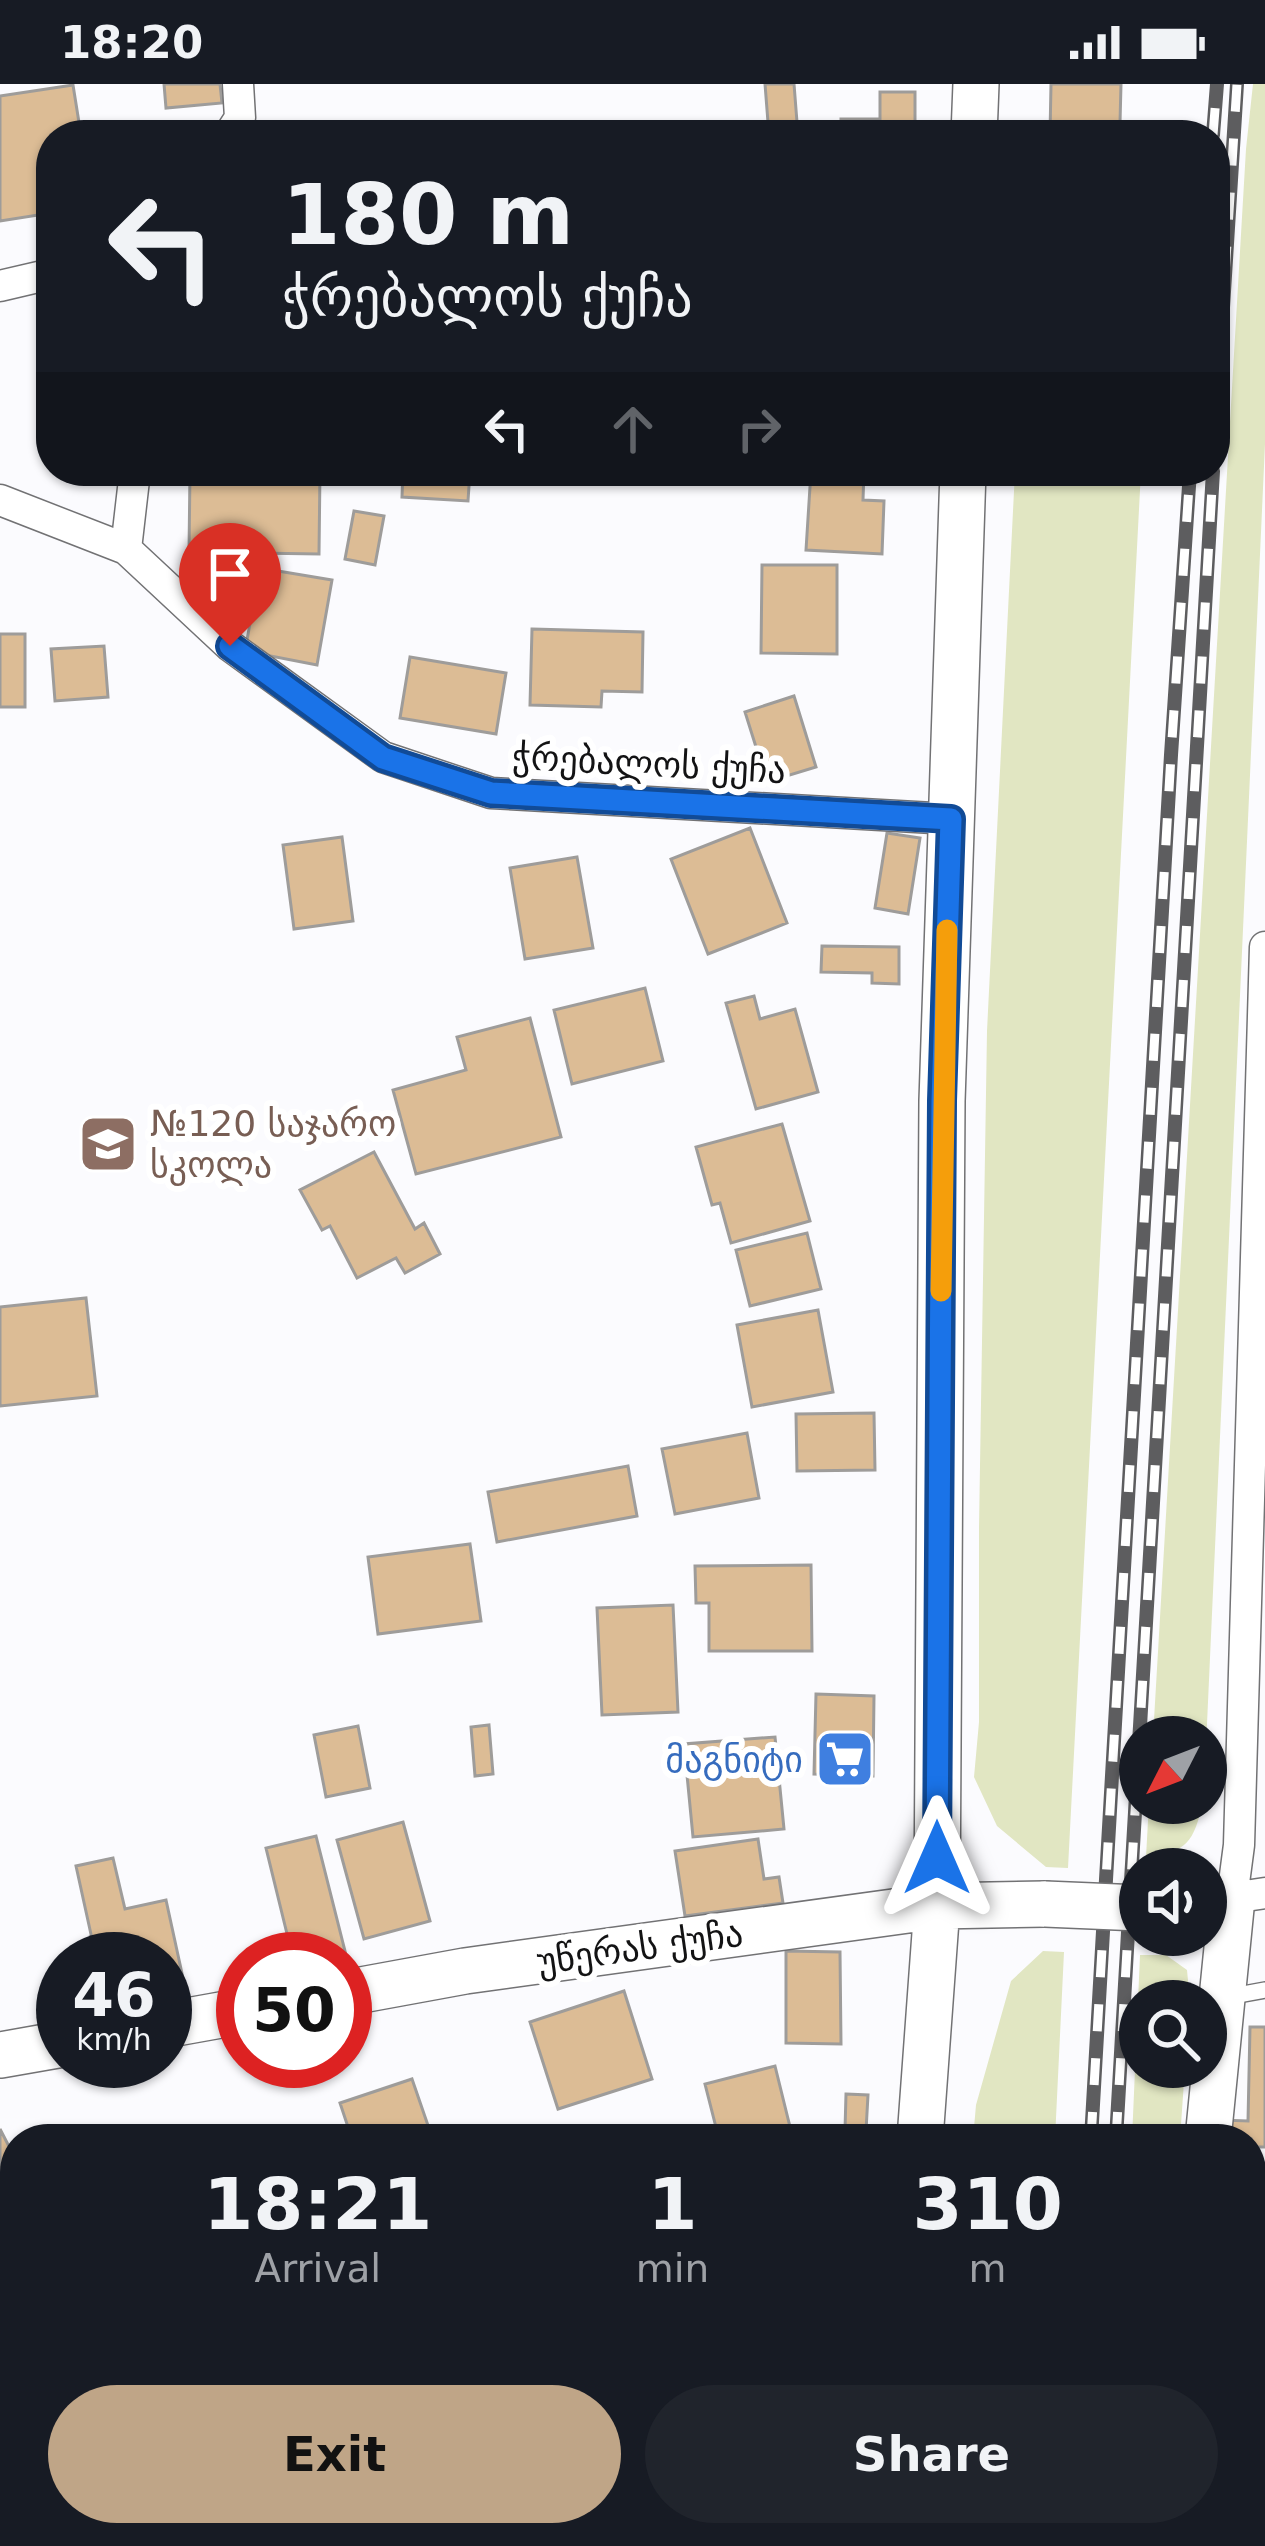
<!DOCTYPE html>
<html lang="en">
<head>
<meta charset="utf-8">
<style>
	body { margin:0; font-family:"DejaVu Sans","Noto Sans Georgian",sans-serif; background:#20242c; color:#f1f3f6; height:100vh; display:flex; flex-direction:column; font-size:45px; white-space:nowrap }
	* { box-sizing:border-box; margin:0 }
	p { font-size:39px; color:#9ea1a6 }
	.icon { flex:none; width:66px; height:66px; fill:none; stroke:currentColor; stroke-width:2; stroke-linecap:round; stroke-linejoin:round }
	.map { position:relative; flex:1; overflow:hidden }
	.drawer { position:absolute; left:0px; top:2040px; width:1266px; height:423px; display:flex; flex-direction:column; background:#171b24; border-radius:48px 48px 0 0; box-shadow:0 3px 9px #0004 }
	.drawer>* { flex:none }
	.top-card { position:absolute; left:36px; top:36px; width:1194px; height:366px; border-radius:48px; box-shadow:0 3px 9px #0004; background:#171b24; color:#f1f3f6; overflow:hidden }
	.needle { width:78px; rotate:228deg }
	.buttons { position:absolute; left:1119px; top:1632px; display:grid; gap:24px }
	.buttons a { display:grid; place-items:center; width:108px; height:108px; border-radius:50%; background:#171b24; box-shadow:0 3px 9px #0004; font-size:60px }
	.speed { position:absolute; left:36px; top:1848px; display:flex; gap:24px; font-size:60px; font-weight:700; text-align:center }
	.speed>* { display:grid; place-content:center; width:156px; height:156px; border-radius:50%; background:#171b24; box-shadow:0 3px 9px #0004; line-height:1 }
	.speed small { font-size:30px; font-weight:400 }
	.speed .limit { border:18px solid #d22; background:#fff; color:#111 }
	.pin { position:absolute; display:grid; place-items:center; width:102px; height:102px; color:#fff; margin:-123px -51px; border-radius:50% 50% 50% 0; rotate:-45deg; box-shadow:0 0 12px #0007 }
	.pin .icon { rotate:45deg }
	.me { position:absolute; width:132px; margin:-66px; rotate:0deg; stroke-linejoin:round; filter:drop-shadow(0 0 9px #0008) }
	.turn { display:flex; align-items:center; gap:42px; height:252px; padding:0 48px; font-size:54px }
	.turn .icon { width:156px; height:156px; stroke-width:2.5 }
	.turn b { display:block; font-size:84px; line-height:102px }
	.lanes { display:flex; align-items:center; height:114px; padding:0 48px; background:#0003; justify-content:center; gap:60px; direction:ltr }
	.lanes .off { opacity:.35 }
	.eta { display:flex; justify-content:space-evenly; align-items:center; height:204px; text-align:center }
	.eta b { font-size:72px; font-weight:600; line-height:84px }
	.cta { display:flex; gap:24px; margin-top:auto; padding:24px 48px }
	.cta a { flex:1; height:138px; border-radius:72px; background:#bfa587; color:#111; font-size:48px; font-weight:600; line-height:138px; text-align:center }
	.cta a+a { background:#20242c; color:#f1f3f6 }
	.status { display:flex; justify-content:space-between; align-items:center; height:84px; padding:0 60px; background:#171b24; direction:ltr }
	.status svg { height:33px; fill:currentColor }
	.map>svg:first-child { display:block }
	.green { fill:#e1e6c2 }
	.building { fill:#dcbc95; stroke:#9e9c9a; stroke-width:3 }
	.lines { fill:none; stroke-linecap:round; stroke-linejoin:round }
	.lane-casing { stroke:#727274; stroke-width:18 }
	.street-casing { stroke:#727274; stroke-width:33 }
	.secondary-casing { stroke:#727274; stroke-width:48 }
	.lane { stroke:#fff; stroke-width:15 }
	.street { stroke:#fff; stroke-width:30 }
	.secondary { stroke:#fff; stroke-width:45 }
	.rail-casing { stroke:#5d5d5f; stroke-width:14 }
	.rail { stroke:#fff; stroke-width:9; stroke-dasharray:27; stroke-linecap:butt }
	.secondary-bridge-casing { stroke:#727274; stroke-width:48; stroke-linecap:butt }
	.secondary-bridge { stroke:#fff; stroke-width:45 }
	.route-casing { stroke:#114b97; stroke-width:30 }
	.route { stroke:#1a73e8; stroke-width:21 }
	.slow { stroke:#f59e0b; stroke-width:21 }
	.labels { text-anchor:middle; stroke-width:12; stroke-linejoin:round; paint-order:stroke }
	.street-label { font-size:36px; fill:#131314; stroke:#fff }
	.education-label { font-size:36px; fill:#785e54; stroke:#fff; text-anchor:start }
	.shop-label { font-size:36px; fill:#366cbe; stroke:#fff; text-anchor:end }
</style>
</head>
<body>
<div class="status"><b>18:20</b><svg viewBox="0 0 49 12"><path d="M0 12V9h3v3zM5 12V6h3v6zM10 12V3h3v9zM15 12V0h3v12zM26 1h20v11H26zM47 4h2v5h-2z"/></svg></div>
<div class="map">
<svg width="1265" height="2462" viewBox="0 0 1265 2462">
	<rect width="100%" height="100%" fill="#fbfbfe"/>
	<path class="green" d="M1253 0H1265V360L1206 1662V1653H1153L1246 65Z
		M1015 387H1141L1068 1784 1046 1783 997 1742 974 1693 979 1638V1444L987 947Z
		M1149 1719H1203C1193 1758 1188 1768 1146 1773Z
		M1043 1867 1064 1868 1055 2055H973L976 2021 1011 1897Z
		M1140 1871H1166L1187 1886 1190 1917H1140V1983H1185L1180 2055H1132Z"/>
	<path class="building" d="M164 0H220L222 19 166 24Z
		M765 0H794L798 51H769Z
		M1051 0H1121L1120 39H1100L1099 51H1050Z
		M73 1 81 51H51V129L0 137V12Z
		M880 8H915V51H841V35H880Z
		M190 387H320L319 470 189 468Z
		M403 387H470L468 417 402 413Z
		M811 387H864L863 416 884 417 882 470 806 466Z
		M354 427 384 432 375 481 345 475Z
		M762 481H837V570L761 569Z
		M260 484 332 496 317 581 245 567Z
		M532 545 643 548 642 608 602 607 601 623 530 621Z
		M0 550H25V623H0Z
		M104 562 108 613 55 617 51 565Z
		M410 573 506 589 496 650 400 634Z
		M794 612 816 683 767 698 745 628Z
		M750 744 787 839 708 870 671 775Z
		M887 749 920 754 908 830 875 824Z
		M342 753 353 837 294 845 283 761Z
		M577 773 593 864 525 875 510 784Z
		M822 862 899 863V900L872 899V889L821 888Z
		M645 904 663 977 572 1000 554 926Z
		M754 912 760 935 795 925 818 1008 756 1025 726 919Z
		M530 934 561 1053 416 1090 393 1006 466 986 457 953Z
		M782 1040 810 1137 731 1159 720 1119 712 1121 696 1063Z
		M374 1068 415 1145 424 1139 440 1170 405 1189 396 1174 357 1194 330 1142 322 1146 300 1106Z
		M807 1149 821 1205 750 1222 736 1166Z
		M86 1214 97 1312 0 1322V1223Z
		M818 1226 833 1308 752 1323 737 1241Z
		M874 1329 875 1386 797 1387 796 1330Z
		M747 1349 759 1414 675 1430 662 1365Z
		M628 1382 637 1432 497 1458 488 1408Z
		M470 1460 481 1537 378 1550 368 1473Z
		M811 1481 812 1567H709V1519H696L695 1482Z
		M673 1521 678 1628 602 1631 597 1524Z
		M816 1610 874 1612 873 1692 814 1690Z
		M489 1641 493 1690 475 1692 471 1643Z
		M358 1642 370 1704 326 1713 314 1651Z
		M775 1653 784 1745 693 1753 684 1660Z
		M403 1738 430 1837 364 1855 337 1756Z
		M316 1752 348 1879H345V1875H274L270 1862 289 1858 266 1764Z
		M758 1755 764 1795 779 1793 783 1819 685 1832 675 1767Z
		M113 1774 125 1825 166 1816 183 1894 165 1898V1875H66L65 1870 94 1864 76 1782Z
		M786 1867 840 1868 841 1960 786 1959Z
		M624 1907 652 1995 558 2025 530 1938Z
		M1250 1943H1265V2063H1255L1254 2087H1251V2055H1221L1222 2036 1248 2037Z
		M775 1982 793 2055H719L705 2000Z
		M412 1995 432 2053 352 2055 340 2019Z
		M846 2010 868 2011 866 2047 845 2046Z
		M0 2045 15 2074V2115L0 2123Z
		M1251 2173H1265V2208L1251 2209Z
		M15 2441V2448H72L75 2462H0V2445Z
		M721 2448H810L812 2462H723Z"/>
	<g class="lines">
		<g class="lane-casing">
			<path id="lane" d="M1227 1913 1265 1906
				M1251 2212 1265 2211"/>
		</g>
		<g class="street-casing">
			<path id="street" d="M229 51 240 34 238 0
				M0 202 51 190
				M0 416 126 465 230 562 383 673 491 709 951 735
				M126 465 135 387
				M1265 863 1239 1761 1232 1814 1265 1809
				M1251 2434 1265 2433"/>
		</g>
		<g class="secondary-casing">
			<path id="secondary" d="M974 51 976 0
				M1206 1818 1232 1814 1208 2055
				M345 1909 465 1887 937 1822 1045 1820
				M165 1941 243 1927
				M0 1971 63 1960
				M920 2055 937 1822 942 1017 963 387
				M1164 2448 1165 2462
				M880 2462 882 2448"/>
		</g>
		<use href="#lane" class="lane"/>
		<use href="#street" class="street"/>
		<use href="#secondary" class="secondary"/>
		<g class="rail-casing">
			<path id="rail" d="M1213 51 1217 0
				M1215 351 1237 0
				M1091 2055 1171 671 1190 387
				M1116 2055 1213 387
				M1070 2462 1071 2448
				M1093 2462 1094 2448"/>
		</g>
		<use href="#rail" class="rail"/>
		<g class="secondary-bridge-casing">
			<path id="secondary-bridge" d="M1045 1820 1140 1824"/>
		</g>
		<use href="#secondary-bridge" class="secondary-bridge"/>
	</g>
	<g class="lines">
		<g class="route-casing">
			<path id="route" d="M230 562 383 674 491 709 951 735 942 1017 937 1774"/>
		</g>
		<use href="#route" class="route"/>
		<path class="slow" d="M941 1207 947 846"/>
	</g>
	<defs>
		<g id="school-square" transform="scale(3)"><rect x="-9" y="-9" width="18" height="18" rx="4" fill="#8d6e63" stroke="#fff"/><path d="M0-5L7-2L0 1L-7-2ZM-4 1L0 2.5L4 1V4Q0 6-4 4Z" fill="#fff"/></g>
		<g id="supermarket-square" transform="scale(3)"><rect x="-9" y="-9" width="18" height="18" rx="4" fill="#3f7fe0" stroke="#fff"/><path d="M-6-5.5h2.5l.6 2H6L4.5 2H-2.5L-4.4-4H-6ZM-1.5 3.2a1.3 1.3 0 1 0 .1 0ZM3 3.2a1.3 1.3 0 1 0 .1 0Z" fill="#fff"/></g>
	</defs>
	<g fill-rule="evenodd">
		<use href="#school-square" x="108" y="1060"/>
		<use href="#supermarket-square" x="845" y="1675"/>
	</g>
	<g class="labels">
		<g class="street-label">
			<text transform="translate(649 679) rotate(3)" y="13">ჭრებალოს ქუჩა</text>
			<text transform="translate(640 1863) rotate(-8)" y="13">უწერას ქუჩა</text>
		</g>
		<g class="education-label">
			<text x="150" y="1052">№120 საჯარო<tspan x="150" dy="41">სკოლა</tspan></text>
		</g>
		<g class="shop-label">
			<text x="803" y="1688">მაგნიტი</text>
		</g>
	</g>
</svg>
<div class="buttons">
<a><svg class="needle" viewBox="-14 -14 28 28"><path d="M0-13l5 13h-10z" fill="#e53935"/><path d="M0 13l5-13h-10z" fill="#9ea1a6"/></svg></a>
<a><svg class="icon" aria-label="sound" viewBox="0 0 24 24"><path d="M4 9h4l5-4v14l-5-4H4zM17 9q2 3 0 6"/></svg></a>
<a><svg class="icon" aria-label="search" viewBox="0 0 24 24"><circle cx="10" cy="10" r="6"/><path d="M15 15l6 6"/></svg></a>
</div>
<div class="speed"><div>46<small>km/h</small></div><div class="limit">50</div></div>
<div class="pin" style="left:230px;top:562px;background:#d93025"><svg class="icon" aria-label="arrive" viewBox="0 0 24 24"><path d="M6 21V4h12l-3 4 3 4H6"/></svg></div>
<svg class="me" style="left:937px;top:1774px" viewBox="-20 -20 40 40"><path d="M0-17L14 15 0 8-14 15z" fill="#1a73e8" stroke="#fff" stroke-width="4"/></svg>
<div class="top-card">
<div class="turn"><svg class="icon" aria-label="left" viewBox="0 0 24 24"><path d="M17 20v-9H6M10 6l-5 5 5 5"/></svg><div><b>180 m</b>ჭრებალოს ქუჩა</div></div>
<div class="lanes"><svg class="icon" aria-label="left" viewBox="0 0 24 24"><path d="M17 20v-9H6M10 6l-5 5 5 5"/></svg><svg class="icon off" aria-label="ahead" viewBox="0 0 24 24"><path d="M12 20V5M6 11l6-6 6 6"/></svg><svg class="icon off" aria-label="right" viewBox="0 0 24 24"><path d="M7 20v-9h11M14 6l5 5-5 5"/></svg></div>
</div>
<section class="drawer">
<div class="eta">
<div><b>18:21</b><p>Arrival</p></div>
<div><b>1</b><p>min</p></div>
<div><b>310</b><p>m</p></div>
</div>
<div class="cta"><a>Exit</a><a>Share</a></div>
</section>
</div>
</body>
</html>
